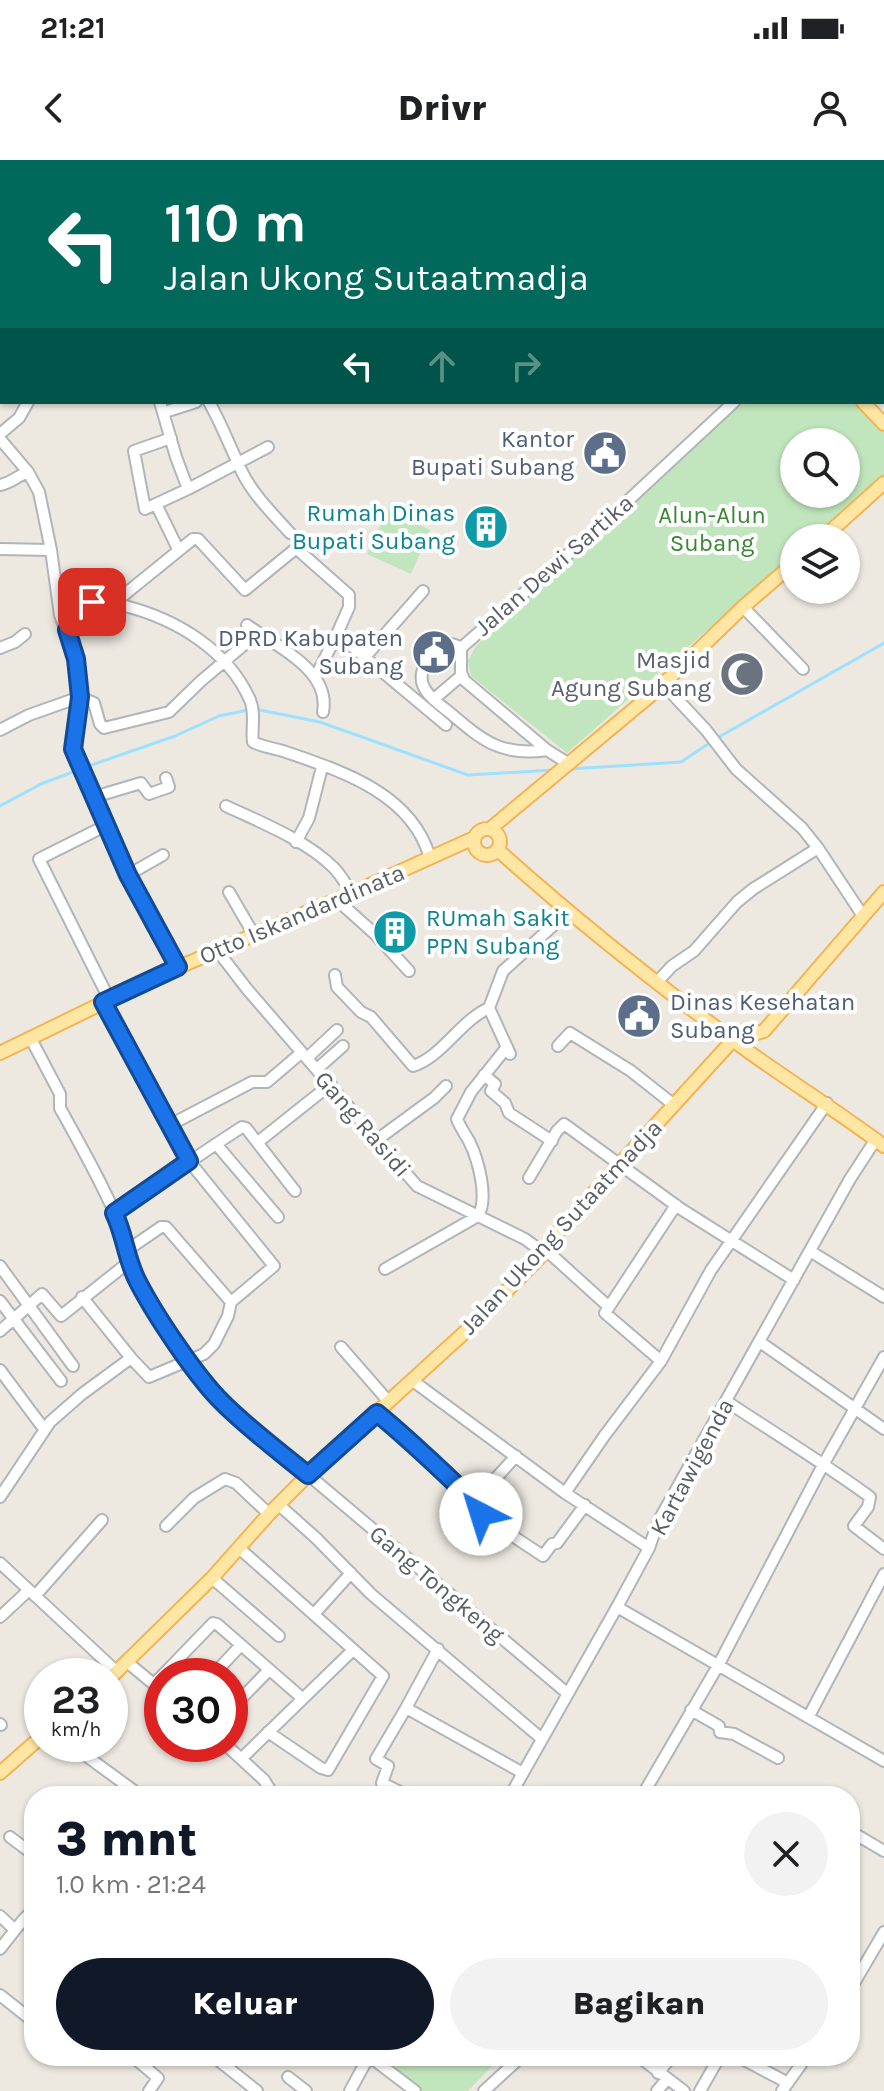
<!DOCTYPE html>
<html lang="id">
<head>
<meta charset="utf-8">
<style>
	body { margin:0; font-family:Karla,sans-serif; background:#f2f2f2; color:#202124; height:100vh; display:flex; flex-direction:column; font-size:30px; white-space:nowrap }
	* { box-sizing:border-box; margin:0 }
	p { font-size:26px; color:#757577 }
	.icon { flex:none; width:44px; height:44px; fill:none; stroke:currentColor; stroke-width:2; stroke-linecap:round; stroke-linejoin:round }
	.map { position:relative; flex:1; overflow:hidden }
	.drawer { position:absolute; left:24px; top:1626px; width:836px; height:280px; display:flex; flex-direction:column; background:#fff; border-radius:32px; box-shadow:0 2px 6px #0004 }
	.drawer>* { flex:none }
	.hud { position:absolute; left:0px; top:0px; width:884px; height:244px; box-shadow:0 2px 6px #0004; background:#00695c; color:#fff; overflow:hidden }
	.tools { position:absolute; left:780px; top:268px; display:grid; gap:16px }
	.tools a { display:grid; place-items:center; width:80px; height:80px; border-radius:50%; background:#fff; box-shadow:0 2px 6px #0004; font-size:40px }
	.speed { position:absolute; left:24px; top:1498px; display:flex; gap:16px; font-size:40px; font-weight:700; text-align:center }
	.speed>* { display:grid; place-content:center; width:104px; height:104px; border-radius:50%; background:#fff; box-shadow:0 2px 6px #0004; line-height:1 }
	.speed small { font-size:20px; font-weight:400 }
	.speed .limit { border:12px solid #d22; background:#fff; color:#111 }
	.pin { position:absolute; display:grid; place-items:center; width:68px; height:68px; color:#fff; margin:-34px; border-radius:16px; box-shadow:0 4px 12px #0006 }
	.me { position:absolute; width:88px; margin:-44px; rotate:320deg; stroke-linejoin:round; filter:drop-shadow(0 0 6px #0008) }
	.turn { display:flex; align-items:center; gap:28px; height:168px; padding:0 32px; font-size:36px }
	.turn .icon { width:104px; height:104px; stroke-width:2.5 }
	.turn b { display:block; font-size:56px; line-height:68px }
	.lanes { display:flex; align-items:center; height:76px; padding:0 32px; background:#0003; justify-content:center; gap:40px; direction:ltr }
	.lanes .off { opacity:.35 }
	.round { display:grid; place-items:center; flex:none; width:84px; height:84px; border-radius:42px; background:#f2f2f2 }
	.overview { display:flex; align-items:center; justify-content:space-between; height:136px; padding:0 32px }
	h1 { font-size:48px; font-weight:800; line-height:60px; color:#111827 }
	.primary-button { display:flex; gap:16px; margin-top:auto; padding:16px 32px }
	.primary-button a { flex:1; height:92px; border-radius:48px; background:#111827; color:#fff; font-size:32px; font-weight:800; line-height:92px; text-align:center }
	.primary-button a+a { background:#f2f2f2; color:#202124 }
	.status { display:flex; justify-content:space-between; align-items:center; height:56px; padding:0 40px; background:#fff; direction:ltr }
	.status svg { height:22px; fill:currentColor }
	header { display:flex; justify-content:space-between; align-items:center; height:104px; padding:0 32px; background:#fff; font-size:36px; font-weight:800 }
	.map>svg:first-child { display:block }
	.green { fill:#c1e5bc; fill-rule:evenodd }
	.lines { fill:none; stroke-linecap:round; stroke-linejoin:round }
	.stream { stroke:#9ee0ff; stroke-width:3 }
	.minor-casing { stroke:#b1b5b9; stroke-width:14 }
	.major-casing { stroke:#f2b454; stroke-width:16 }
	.minor { stroke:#fff; stroke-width:10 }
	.major { stroke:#ffe6a3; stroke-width:12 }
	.route-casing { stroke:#114b97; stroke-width:20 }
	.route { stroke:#1a73e8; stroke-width:14 }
	.labels { text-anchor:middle; stroke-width:8; stroke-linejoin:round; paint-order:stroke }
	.service-label { font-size:24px; fill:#4e5e75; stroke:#fff; text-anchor:end }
	.culture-label { font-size:24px; fill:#0d838f; stroke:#fff; text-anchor:end }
	.park-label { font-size:24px; fill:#3a8634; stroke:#fff }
	.street-label { font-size:24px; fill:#595e62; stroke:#fff }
	.worship-label { font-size:24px; fill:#5b616d; stroke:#fff; text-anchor:end }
</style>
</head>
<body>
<div class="status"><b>21:21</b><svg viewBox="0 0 49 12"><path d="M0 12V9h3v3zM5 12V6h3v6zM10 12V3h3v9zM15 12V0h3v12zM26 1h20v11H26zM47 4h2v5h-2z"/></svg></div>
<header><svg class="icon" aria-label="back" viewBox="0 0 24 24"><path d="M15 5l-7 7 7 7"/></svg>Drivr<svg class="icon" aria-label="person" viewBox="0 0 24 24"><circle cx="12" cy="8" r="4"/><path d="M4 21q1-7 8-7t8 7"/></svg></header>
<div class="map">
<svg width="884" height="1931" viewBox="0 0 884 1931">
	<rect width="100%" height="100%" fill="#ede9e1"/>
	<path class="green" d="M742 242H858L884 269V315L813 378H794V394L567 593 471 516 468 501 476 486ZM794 282H846V334H794Z
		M388 349 430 370 411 414 367 394Z
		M383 1896H502L468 1931H422L380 1902Z"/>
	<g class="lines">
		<path class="stream" d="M255 549 320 562 468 615 553 610
			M717 578 884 483
			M86 607 175 576 219 556 248 550
			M569 609 681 602 711 582
			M0 646 41 624 78 610"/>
		<g class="minor-casing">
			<path id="minor" d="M808 0 809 2
				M94 2 95 0
				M209 2 210 0
				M479 2 482 0
				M859 2 861 0
				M0 55H2
				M0 99 2 100
				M882 104 884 102
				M0 182H2
				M160 242 176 297 188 329
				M209 242C222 265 231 289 242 312 254 336 273 354 290 373
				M165 252 196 242
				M0 274 19 258 28 242
				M171 278 134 291 145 349 188 329 268 287
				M0 279 28 312 39 332 51 390 60 455 76 499 80 537 73 589 128 715 178 807
				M0 325C11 323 17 316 28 312
				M156 344 178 389
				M0 389 51 390
				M114 443 193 379H198L245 430 294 390H298L349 435V447L337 474 446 565
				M743 447 803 509
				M247 465C276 486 331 510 323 552
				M67 470C71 462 74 450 83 445 96 437 112 443 125 446 176 459 228 490 250 540 256 554 251 569 253 582 263 587 273 588 283 591 341 611 412 633 430 698
				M0 488 15 482 25 474
				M461 488C458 486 452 484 449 484 432 483 417 511 423 525 427 536 440 545 449 552 482 580 501 597 547 590
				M365 497 423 431
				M315 518 337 474
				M434 539 462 515
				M0 570 29 555 80 537 94 543 100 564 104 568 169 552 201 521 258 473
				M569 604 547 590 464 520 461 512V488L605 362 734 242
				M94 637 141 623 149 634 169 627 166 618
				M226 646C260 662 308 681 334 708 341 715 346 725 352 733
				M105 666 39 699 109 839
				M296 682 309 658 322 607
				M818 688 863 756
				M128 715 163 695
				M229 732 254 775
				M337 740 375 774 409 811
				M217 790 247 829 417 1026 525 1079 544 1093
				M335 815 337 827 361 852 371 857 413 906C442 897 460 861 489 848
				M658 821 672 806 694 791 737 742 753 729 818 688 802 668 736 609 706 570 663 524
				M31 879 60 934V948C81 986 102 1023 119 1063 127 1082 128 1102 137 1121 159 1164 192 1204 222 1242L567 1533
				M558 886 570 873 631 911 674 945
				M510 894 489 848 503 811 569 751
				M307 898 337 870
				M317 909 343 886
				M484 915 495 924 491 931 505 943 509 953 552 981
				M168 966 252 922H267L301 893
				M378 979 434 938 446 926
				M258 982 331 924
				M216 984 242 967 246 968 295 1031
				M529 1018 557 971 564 964 681 1049 794 1120
				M114 1053 216 984 278 1057
				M546 1090 609 1147
				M126 1091 161 1067H166L231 1142
				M810 1091 884 1137
				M0 1106 73 1206
				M385 1109 478 1056C489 1038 478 999 469 981 465 974 460 967 457 959L471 932 507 887
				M82 1137 131 1198
				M0 1141 61 1221
				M0 1171 42 1134 61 1156 129 1102
				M760 1182 884 1269
				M341 1187 389 1242
				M661 1201 605 1153 676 1045
				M0 1210 44 1269
				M413 1221 565 1333 649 1388
				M726 1241C774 1273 824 1303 870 1337L868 1347 854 1366 884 1389
				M377 1253C415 1283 448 1317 482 1349L481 1355 543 1396 552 1384 557 1383 585 1345
				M565 1333 605 1275 661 1201 711 1110 827 943
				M0 1337 50 1262 82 1234 131 1198 149 1217 204 1194 214 1184 228 1156 231 1142 274 1106 189 1001 103 842
				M475 1341 516 1296
				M279 1345 316 1378 371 1434 542 1579
				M166 1366 194 1338 225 1319 236 1323 269 1354
				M240 1389 383 1516 328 1610 321 1608 268 1572
				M0 1403 117 1512
				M212 1418 279 1476
				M35 1436 102 1360
				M617 1447 884 1601
				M314 1454 351 1413
				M0 1457 29 1430
				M127 1502 162 1531
				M212 1516 241 1485
				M154 1524 213 1463 217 1464 302 1538
				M406 1548 438 1489
				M230 1550 269 1510
				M691 1550 719 1566 720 1572 734 1574 778 1598
				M809 1556 884 1414
				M0 1564 1 1565
				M70 1584 141 1636
				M225 1584 264 1620 274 1636
				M242 1598 353 1490
				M793 1635 794 1636
				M398 1636V1631L382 1623 388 1606 376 1599 406 1548 523 1613
				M510 1636 617 1447 649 1388 658 1362 850 1019 876 979
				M642 1636 719 1504 823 1305 884 1197
				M850 1671 884 1691
				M10 1677 34 1695
				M0 1756 15 1770 23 1760 34 1771
				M23 1760 34 1749
				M0 1789 15 1770
				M850 1830 884 1772
				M0 1835 34 1862
				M132 1896 158 1918 149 1931
				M213 1896 257 1931
				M369 1896 415 1931
				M638 1896 684 1931
				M737 1896 788 1923
				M658 1913 672 1896
				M288 1917 306 1931
				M350 1931 369 1896
				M484 1931 522 1896
				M657 1931 667 1919
				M700 1931 720 1896
				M782 1931 807 1896"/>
		</g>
		<g class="major-casing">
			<path id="major" d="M630 0 632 2
				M863 242 884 264
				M823 378 884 323
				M474 682a13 13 0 1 1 26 0a13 13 0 1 1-26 0Z
				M490 669 657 530 743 447 794 403
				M498 690C578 762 663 829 749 892 794 924 840 953 884 986
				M764 871 884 732
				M0 893 158 816 352 733 474 678
				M110 1518 212 1418 269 1354 308 1315 476 1162 544 1093 558 1072 733 880 764 871
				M0 1613 42 1576"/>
		</g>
		<use href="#minor" class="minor"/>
		<use href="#major" class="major"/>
	</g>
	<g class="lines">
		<g class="route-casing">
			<path id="route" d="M92 442 77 450 67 470 76 499 80 537 73 589 128 715 178 807 103 842 189 1001 114 1053C125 1075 126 1100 138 1122 155 1155 197 1218 223 1243 249 1269 280 1292 308 1315L377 1253C415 1284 447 1316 482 1349L481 1354"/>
		</g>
		<use href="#route" class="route"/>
	</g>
	<defs>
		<g id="civic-disc" transform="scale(2.3)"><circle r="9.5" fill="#5c6f8a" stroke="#fff"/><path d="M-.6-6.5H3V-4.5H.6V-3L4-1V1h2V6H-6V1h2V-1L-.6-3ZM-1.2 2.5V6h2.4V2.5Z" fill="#fff"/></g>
		<g id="building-disc" transform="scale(2.3)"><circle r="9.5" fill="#0f9aa8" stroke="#fff"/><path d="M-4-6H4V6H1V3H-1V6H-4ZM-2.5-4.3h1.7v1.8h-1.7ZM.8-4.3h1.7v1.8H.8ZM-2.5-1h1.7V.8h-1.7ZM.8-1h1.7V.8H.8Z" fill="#fff"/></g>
		<g id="mosque-disc" transform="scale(2.3)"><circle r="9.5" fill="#6b7280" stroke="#fff"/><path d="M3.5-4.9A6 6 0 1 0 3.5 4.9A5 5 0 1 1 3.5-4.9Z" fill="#fff"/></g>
	</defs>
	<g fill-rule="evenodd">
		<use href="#civic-disc" x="605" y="293"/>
		<use href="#building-disc" x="486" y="367"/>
		<use href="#civic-disc" x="434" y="492"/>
		<use href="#mosque-disc" x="742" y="514"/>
		<use href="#building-disc" x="395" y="772"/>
		<use href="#civic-disc" x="639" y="856"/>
	</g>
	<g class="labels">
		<g class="service-label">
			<text x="574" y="287">Kantor<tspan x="574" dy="28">Bupati Subang</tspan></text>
			<text x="403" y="486">DPRD Kabupaten<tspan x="403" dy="28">Subang</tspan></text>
			<text x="670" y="850" text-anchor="start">Dinas Kesehatan<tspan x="670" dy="28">Subang</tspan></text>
		</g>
		<g class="culture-label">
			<text x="455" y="361">Rumah Dinas<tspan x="455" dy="28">Bupati Subang</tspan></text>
			<text x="426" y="766" text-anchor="start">RUmah Sakit<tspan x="426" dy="28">PPN Subang</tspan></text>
		</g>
		<g class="park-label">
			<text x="712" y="363">Alun-Alun<tspan x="712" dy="28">Subang</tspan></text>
		</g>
		<g class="street-label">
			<text transform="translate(554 405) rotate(-41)" y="8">Jalan Dewi Sartika</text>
			<text transform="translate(302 754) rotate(-23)" y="8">Otto Iskandardinata</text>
			<text transform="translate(363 964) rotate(49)" y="8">Gang Rasidi</text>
			<text transform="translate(561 1067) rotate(-47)" y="8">Jalan Ukong Sutaatmadja</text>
			<text transform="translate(692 1307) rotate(-62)" y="8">Kartawigenda</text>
			<text transform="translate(437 1424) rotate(40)" y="8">Gang Tongkeng</text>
		</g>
		<g class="worship-label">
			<text x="711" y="508">Masjid<tspan x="711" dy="28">Agung Subang</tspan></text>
		</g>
	</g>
</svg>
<div class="tools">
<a><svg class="icon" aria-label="search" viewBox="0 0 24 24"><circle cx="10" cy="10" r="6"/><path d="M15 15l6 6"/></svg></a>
<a><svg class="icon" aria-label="layers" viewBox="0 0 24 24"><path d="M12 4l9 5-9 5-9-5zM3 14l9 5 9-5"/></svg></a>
</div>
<div class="speed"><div>23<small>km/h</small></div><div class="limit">30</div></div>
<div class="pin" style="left:92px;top:442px;background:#d93025"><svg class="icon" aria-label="arrive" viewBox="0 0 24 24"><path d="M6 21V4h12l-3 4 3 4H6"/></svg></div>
<svg class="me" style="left:481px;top:1354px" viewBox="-20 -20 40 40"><circle r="19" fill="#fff"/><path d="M0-13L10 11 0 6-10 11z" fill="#1a73e8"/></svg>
<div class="hud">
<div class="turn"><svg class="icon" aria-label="left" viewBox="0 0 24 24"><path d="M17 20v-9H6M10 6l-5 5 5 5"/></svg><div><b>110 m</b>Jalan Ukong Sutaatmadja</div></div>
<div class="lanes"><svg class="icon" aria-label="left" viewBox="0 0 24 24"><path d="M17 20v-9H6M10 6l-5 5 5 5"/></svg><svg class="icon off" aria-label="ahead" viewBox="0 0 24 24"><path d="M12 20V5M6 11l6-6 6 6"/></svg><svg class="icon off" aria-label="right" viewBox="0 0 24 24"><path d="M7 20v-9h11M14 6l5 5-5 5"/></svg></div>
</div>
<section class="drawer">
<div class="overview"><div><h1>3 mnt</h1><p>1.0 km · 21:24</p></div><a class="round"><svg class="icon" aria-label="close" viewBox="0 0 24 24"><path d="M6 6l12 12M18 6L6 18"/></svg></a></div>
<div class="primary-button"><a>Keluar</a><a>Bagikan</a></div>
</section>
</div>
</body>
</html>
